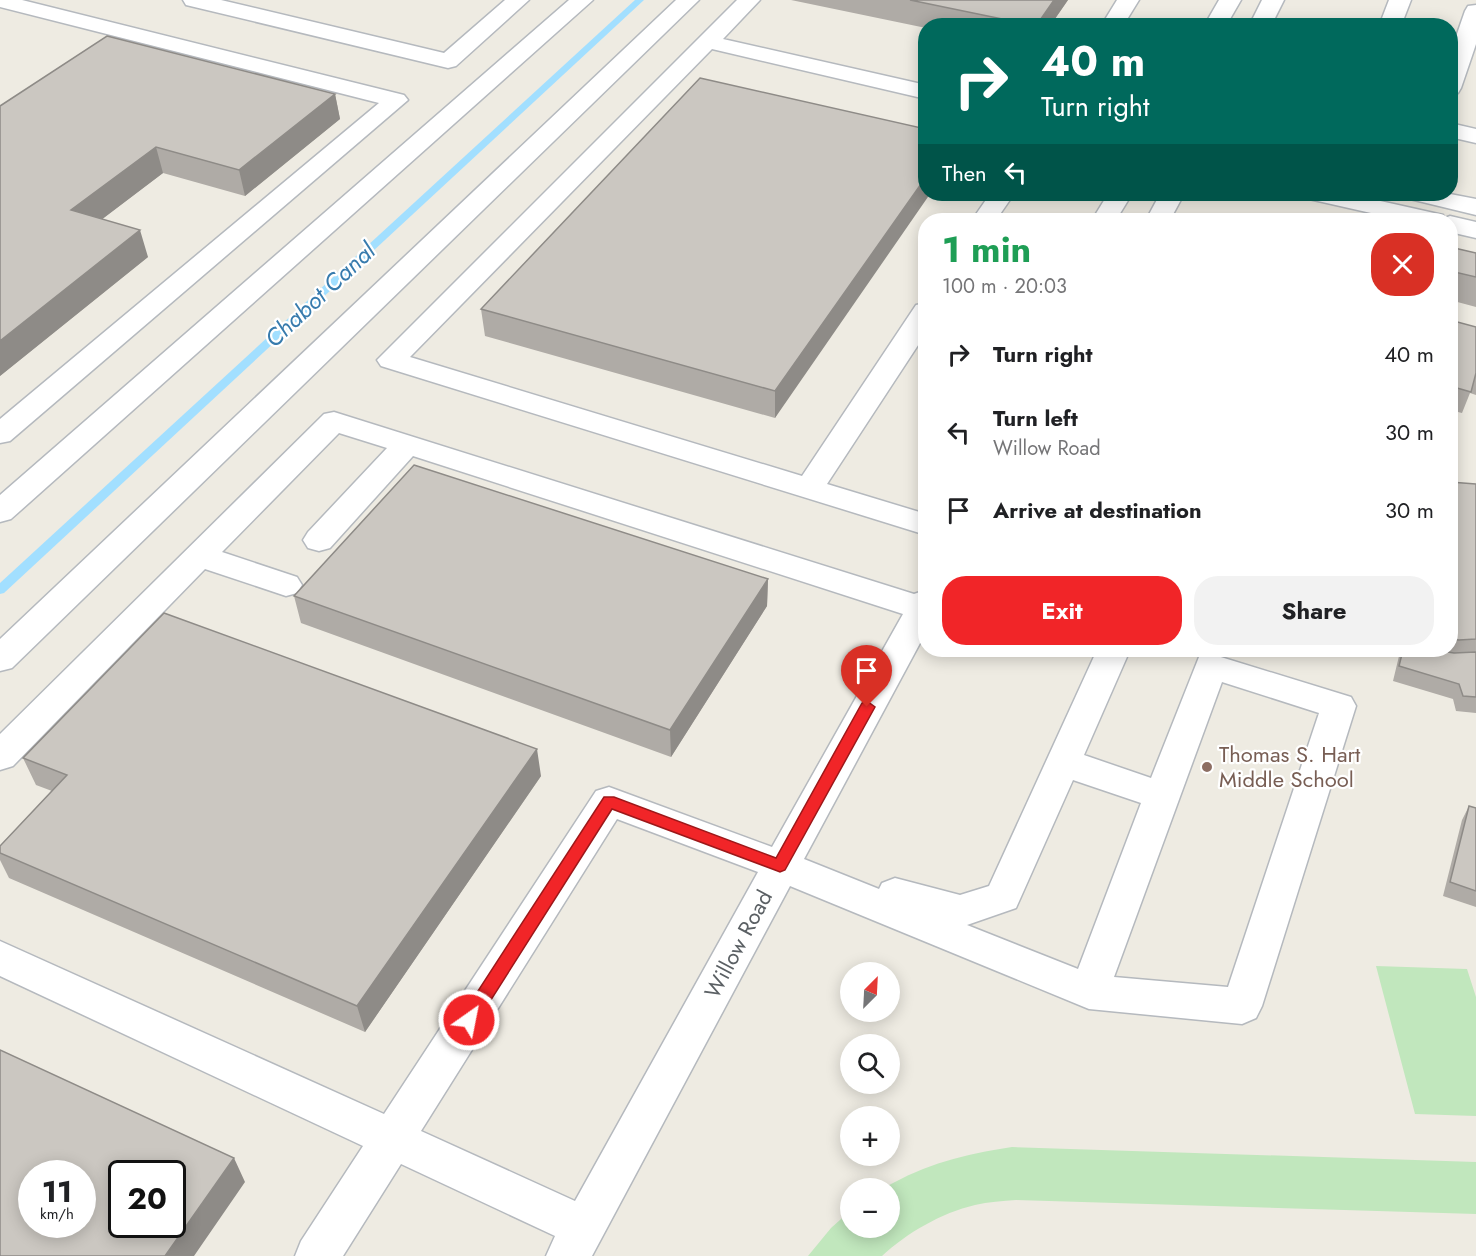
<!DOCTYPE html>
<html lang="en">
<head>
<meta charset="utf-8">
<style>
	body { margin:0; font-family:Jost,sans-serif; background:#f2f2f2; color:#202124; height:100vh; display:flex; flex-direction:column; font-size:22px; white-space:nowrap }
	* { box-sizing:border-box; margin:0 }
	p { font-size:20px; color:#757577 }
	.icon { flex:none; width:33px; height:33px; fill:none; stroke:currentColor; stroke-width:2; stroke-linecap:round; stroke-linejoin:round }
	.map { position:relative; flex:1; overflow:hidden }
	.side { position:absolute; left:918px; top:213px; width:540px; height:444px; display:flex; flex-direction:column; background:#fff; border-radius:24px; box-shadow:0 3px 15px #0003 }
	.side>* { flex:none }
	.hud { position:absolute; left:918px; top:18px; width:540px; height:183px; border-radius:24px; box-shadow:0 3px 15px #0003; background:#00695c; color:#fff; overflow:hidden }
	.needle { width:39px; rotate:24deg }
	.controls { position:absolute; left:840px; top:962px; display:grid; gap:12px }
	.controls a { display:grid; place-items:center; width:60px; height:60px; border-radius:50%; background:#fff; box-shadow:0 3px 15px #0003; font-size:30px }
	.speed { position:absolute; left:18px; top:1160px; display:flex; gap:12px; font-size:30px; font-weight:700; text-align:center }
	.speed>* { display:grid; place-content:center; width:78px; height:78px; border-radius:50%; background:#fff; box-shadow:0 3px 15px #0003; line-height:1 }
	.speed small { font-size:15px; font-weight:400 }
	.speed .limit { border:3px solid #111; border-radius:9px; background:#fff; color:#111 }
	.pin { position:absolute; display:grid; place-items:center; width:51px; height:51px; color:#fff; margin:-62px -26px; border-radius:50% 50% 50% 0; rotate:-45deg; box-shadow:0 0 6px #0007 }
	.pin .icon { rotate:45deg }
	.me { position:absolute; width:66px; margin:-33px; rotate:33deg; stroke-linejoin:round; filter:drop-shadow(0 0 4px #0008) }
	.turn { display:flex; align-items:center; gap:21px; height:126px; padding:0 24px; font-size:27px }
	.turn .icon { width:78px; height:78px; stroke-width:2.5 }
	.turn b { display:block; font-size:42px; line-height:51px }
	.then { display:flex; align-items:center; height:57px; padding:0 24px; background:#0003; gap:12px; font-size:22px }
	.round { display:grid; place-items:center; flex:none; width:63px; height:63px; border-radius:24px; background:#f2f2f2 }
	.headline { display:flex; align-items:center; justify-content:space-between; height:102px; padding:0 24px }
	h1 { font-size:36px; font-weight:700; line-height:45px; color:#1e9e55 }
	.action { display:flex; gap:12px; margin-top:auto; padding:12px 24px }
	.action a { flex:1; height:69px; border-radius:24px; background:#f12528; color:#fff; font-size:24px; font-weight:700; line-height:69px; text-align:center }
	.action a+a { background:#f2f2f2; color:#202124 }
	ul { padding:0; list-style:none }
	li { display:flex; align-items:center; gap:18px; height:78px; padding:0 24px }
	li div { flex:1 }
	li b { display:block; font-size:22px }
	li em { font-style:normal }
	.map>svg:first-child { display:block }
	.green { fill:#c1e7bd }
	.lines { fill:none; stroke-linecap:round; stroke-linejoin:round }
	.stream { fill:#a2dfff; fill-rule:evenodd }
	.minor-casing { stroke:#b5b9be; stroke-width:3 }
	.minor { fill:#fff; fill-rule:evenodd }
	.wall { fill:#afaba6 }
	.shaded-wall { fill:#8e8b87 }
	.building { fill:#cbc7c1; stroke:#8e8b87; stroke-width:1.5; fill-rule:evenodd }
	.route { fill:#f12528; stroke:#9d181a; stroke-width:1.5 }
	.education-dot { fill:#8d6e63; stroke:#fff; stroke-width:2 }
	.labels { text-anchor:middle; stroke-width:4.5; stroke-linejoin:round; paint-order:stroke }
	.education-label { font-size:22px; fill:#785e54; stroke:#fff; text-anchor:start }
	.street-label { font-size:22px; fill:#5b6064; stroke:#fff }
	.water-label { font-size:24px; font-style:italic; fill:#377bad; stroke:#fff }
</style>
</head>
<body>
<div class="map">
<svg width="1476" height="1256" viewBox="0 0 1476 1256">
	<rect width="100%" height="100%" fill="#eeebe2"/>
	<path class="green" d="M1376 966 1467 969 1476 997V1116L1415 1114Z
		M1012 1147 1476 1162V1214L1016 1200C1003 1201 988 1202 975 1205 941 1213 907 1233 882 1256H808L831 1228 850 1211V1227H890V1188H884C928 1163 962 1155 1012 1147Z"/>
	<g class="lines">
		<path class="stream" d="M635 0H644L4 593 0 594V583Z"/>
		<g class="minor-casing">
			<path id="minor" d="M0 0H22L404 95 408 100 10 441 0 443V419L379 103 0 7Z
				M183 0H221L444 53 505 0H529L456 66 448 68 186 5Z
				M569 0H593L11 519 0 522V495Z
				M676 0H699L12 668 0 671V639Z
				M737 0H760L723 39 926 85V99L712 49 410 357 802 476 916 305 926 303V333L827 484 926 514V535L381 366 377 360Z
				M1117 0H1139L1123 26H1101Z
				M1219 0H1241L1226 26H1204Z
				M1262 0H1284L1271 26H1249Z
				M1389 0H1411L1401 26H1379Z
				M1476 5V44L1461 88 1458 93 1450 95V54L1465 11 1468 6Z
				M1450 123 1476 129V143L1450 137Z
				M990 194H1014L996 220H972Z
				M1108 194H1132L1116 220H1092Z
				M1160 194H1184L1170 220H1146Z
				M1306 194H1349L1443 215 1445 218 1450 216 1476 222V238L1450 232V220H1402L1309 199Z
				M1407 194H1450L1476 199V215L1410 199Z
				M334 412 914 594 926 590V632L804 859 879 889 882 883 895 878 960 895 989 886 1097 650H1130L1084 755 1151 778 1199 657 1211 654 1351 697 1356 706 1262 1006 1256 1018 1242 1024 1089 1009 790 886 592 1256H546L555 1236 401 1164 343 1256H295L301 1241 363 1146 0 976V941L384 1114 596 791 609 787 772 847 903 614 413 456 330 548 319 551 308 548 303 540 308 532 387 448 339 433 222 552 297 577 302 585 297 593 286 596 205 569 13 766 0 770V734L324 414ZM1222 682 1319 713 1228 987 1114 977ZM1073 780 1141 803 1078 969 967 925 1016 908ZM617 819 758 872 575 1201 421 1131Z"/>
		</g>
		<use href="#minor" class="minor"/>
	</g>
	<path class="wall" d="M791 0H1068L1050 26H926V28Z
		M107 36 335 94 340 119 245 196 163 173 102 219 148 257 0 376Z
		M926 129 775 418 485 336 481 309Z
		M1450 247 1476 253V307L1450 300Z
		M1450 320 1476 327V395L1470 393 1462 413 1450 410Z
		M1450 482 1476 484V713L1456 711 1453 699 1393 681 1399 656 1385 650H1450Z
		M768 579 767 606 671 757 301 623 294 596Z
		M23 758 541 776 365 1032 9 878 0 860V846L52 791 36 785Z
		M1469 806 1476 808V907L1443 896 1462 820Z"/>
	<path class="shaded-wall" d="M1054 0H1068L1050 26H1036Z
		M335 94 340 119 245 196 239 170Z
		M156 147 163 173 80 236 71 210Z
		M926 177V194H930L775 418V391Z
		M140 230 148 257 0 376V341Z
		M768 579 767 606 671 757 670 730Z
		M537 749 541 776 365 1032 357 1006Z
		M234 1158 245 1182 194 1256H165Z"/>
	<path class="building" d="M910 0H1054L1036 26Z
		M107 36 335 94 239 170 156 147 71 210 140 230 0 341V106Z
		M700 78 926 129V177L775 391 481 309Z
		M1450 247 1476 253V277L1450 271Z
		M1450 320 1476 327V373L1471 392 1450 386Z
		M414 465 768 579 670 730 294 596Z
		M1450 482 1476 484V639L1459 640 1450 639Z
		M164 613 537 749 357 1006 0 853V846L67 775 23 758Z
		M1403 650H1435L1454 653 1476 652V697L1463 696 1459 684 1399 666Z
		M1469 806 1476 808V891L1450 882Z
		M0 1050 234 1158 165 1256H0ZM32 1173H82V1224H32ZM122 1173H172V1224H122Z"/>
	<path class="route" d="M867 701 875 707 785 870 780 872 775 870 612 809 475 1025 469 1027 463 1025 460 1020 463 1014 604 797H614L776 858 862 703Z"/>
	<circle class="education-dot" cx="1207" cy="767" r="6"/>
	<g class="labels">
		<g class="education-label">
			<text x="1219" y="762">Thomas S. Hart<tspan x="1219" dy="25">Middle School</tspan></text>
		</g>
		<g class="street-label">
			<text transform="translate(738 944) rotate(-62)" y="8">Willow Road</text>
		</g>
		<g class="water-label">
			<text transform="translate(320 295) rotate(-43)" y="8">Chabot Canal</text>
		</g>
	</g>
</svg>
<div class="controls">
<a><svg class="needle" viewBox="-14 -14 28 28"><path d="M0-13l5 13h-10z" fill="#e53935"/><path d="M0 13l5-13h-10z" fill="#757577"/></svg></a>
<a><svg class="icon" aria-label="search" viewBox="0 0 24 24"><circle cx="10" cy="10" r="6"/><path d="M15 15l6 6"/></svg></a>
<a>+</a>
<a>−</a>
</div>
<div class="speed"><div>11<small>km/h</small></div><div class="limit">20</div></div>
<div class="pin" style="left:867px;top:707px;background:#d93025"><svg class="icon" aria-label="arrive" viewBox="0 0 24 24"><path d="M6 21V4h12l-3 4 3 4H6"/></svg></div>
<svg class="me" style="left:469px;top:1020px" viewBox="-20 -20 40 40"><circle r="17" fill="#f12528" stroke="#fff" stroke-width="3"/><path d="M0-11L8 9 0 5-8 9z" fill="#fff"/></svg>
<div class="hud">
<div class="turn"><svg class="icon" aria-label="right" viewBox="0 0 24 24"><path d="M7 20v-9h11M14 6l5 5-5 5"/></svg><div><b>40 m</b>Turn right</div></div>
<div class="then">Then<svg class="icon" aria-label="left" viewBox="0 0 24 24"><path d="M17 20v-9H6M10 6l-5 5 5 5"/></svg></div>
</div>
<section class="side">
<div class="headline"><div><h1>1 min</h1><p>100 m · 20:03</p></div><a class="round" style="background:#d93025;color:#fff"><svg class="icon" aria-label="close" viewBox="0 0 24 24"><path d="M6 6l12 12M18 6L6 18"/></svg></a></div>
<ul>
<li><svg class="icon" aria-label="right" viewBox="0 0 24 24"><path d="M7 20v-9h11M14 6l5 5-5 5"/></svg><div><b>Turn right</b></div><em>40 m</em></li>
<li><svg class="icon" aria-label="left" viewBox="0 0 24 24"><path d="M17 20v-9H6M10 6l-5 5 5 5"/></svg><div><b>Turn left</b><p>Willow Road</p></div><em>30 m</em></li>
<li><svg class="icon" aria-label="arrive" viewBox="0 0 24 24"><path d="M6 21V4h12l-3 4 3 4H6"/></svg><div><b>Arrive at destination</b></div><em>30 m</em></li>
</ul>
<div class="action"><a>Exit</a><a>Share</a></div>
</section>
</div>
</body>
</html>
